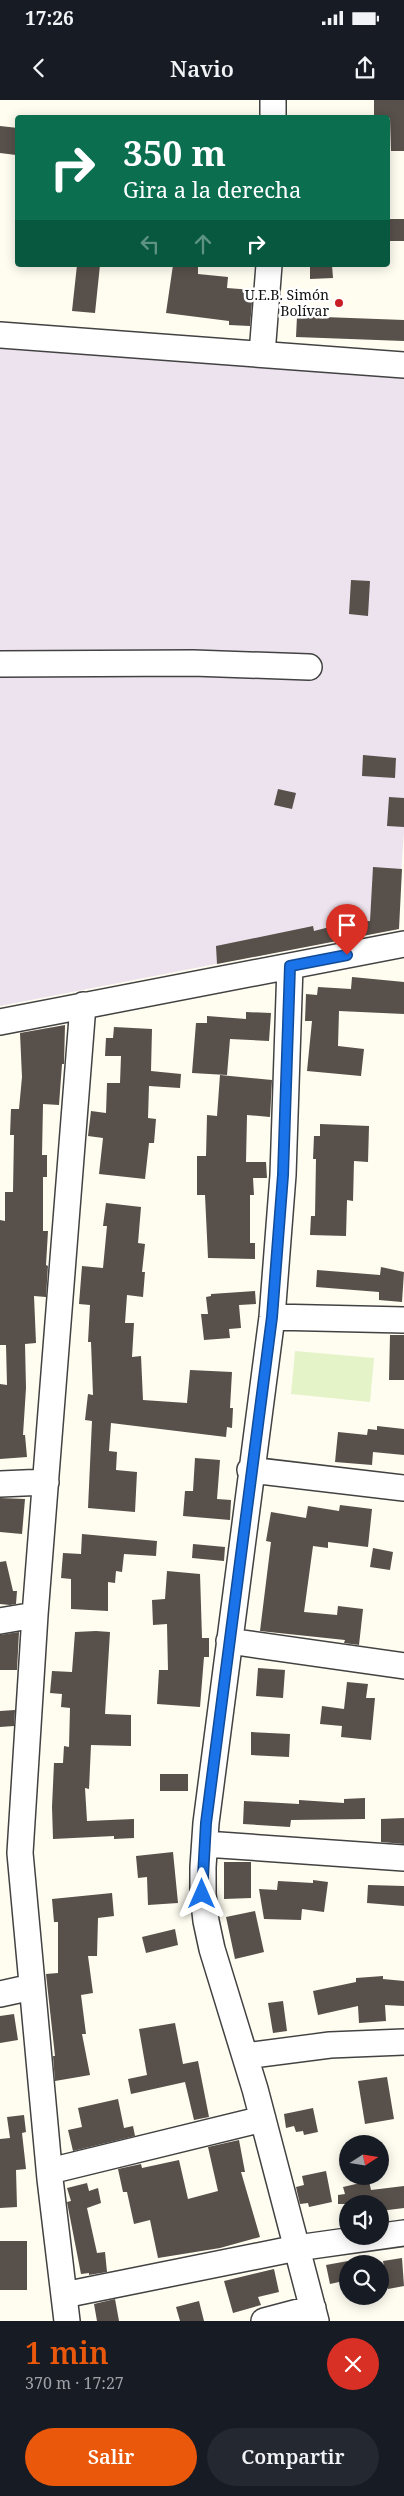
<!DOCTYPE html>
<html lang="es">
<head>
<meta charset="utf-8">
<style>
	body { margin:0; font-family:"Noto Serif",serif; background:#242831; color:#f1f3f6; height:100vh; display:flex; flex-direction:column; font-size:19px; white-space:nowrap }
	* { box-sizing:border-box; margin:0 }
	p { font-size:16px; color:#9ea1a6 }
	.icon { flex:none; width:28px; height:28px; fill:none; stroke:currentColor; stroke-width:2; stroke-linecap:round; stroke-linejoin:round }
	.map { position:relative; height:2221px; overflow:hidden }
	.panel { display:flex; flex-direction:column; background:#171b24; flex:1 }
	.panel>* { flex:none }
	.banner { position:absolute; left:15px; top:15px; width:375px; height:152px; border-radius:5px; box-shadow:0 2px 12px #0003; background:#0b6e4f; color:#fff; overflow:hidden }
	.needle { width:32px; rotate:78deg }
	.buttons { position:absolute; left:339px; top:2035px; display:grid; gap:10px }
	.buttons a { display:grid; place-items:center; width:50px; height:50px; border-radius:50%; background:#171b24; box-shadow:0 2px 12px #0003; font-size:25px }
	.pin { position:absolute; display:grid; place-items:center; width:42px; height:42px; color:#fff; margin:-51px -21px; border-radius:50% 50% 50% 0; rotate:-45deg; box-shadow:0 0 5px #0007 }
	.pin .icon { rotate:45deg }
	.me { position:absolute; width:55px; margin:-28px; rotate:0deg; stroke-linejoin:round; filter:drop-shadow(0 0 4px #0008) }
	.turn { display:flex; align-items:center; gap:18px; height:105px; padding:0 25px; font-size:22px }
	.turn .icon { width:65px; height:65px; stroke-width:2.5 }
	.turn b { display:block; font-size:35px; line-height:42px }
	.lanes { display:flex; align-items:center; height:48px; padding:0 25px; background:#0003; justify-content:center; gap:25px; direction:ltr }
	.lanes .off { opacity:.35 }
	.round { display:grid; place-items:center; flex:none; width:52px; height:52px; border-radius:26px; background:#242831 }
	.head { display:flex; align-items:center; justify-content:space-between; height:85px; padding:0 25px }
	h1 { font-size:30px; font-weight:600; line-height:38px; color:#ea580c }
	.primary-button { display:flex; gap:10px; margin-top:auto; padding:10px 25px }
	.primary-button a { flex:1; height:58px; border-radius:30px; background:#ea580c; color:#fff; font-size:20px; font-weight:600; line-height:58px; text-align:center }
	.primary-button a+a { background:#242831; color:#f1f3f6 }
	.status { display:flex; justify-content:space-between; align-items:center; height:35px; padding:0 25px; background:#171b24; direction:ltr }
	.status svg { height:14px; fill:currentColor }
	header { display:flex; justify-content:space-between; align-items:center; height:65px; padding:0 25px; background:#171b24; font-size:22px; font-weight:600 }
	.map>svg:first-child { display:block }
	.industrial { fill:#ede3ee }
	.pitch { fill:#e5f3c9 }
	.building { fill:#58504a }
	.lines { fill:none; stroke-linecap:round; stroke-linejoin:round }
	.minor-casing { stroke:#424242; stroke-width:28 }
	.minor { stroke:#fff; stroke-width:25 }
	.route-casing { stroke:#114b97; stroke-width:12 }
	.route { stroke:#1a73e8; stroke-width:9 }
	.poi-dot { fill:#c91d25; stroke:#fff; stroke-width:2 }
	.labels { text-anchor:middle; stroke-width:5; stroke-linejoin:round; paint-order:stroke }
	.poi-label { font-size:14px; fill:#0f0f0f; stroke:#fff; text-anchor:end }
</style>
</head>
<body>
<div class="status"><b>17:26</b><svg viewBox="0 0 49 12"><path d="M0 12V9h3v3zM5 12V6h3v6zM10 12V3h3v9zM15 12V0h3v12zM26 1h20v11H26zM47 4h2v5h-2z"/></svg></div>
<header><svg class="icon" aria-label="back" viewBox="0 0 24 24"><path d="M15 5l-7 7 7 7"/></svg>Navio<svg class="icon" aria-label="share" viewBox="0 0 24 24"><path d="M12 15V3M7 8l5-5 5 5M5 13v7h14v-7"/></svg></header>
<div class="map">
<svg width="404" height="2221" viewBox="0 0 404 2221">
	<rect width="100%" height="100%" fill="#fffcf0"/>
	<path class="industrial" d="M0 249 404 277V732L397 829 0 906Z"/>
	<path class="pitch" d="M295 1251 374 1258 370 1302 291 1294Z"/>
	<path class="building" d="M374 0H404V51H391L390 18H374Z
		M0 26 18 28 16 55 0 53Z
		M388 119H404V141H388Z
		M77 165H100L95 213 72 211Z
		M173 165H198V174L228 177 227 188 253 190 250 226 229 225V221L166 213Z
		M310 165H332L333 178 310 179Z
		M297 216 404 220V241L296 237Z
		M351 480 370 481 368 516 349 514Z
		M363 655 396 658 395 678 362 676Z
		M278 689 296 693 292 709 274 705Z
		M389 697 404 698V727L387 726Z
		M373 767 402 769 399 829 217 864 216 846 313 826 314 831 349 822 370 821Z
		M352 877 404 882V914L339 911 338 946 364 949 361 976 307 971 312 921H305L306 894 317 895 318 887 351 889Z
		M246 912 271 913 269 941 230 939 227 975 192 973 196 923H207V916L246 919Z
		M65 925 64 964H62L59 1005 43 1004 42 1055H47V1077H43V1131H48L46 1165 48 1166 46 1197 34 1196 36 1243 25 1244 26 1288 23 1335H25L27 1357 0 1359V1284L7 1285 6 1245H0V1120L5 1121V1092H13L14 1035H10L11 1009H19L22 977 20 933Z
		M114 927 152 929 151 971 181 974 180 988 149 986 148 1018 156 1019 154 1043H149L145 1079 99 1074 103 1038 88 1036 91 1011 106 1013 107 983H120L121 956H105L106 938H113Z
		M220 975 272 980 270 1017 247 1015 246 1062H266L267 1078H253L254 1095H250V1143H255V1159L208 1158 205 1095H197V1056H206L207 1015 217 1016Z
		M320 1024 369 1026 368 1062 354 1061 353 1101 347 1100 346 1136 310 1135 311 1116H315L316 1059H313L314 1036H320Z
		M106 1103 141 1107 138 1143 145 1144 142 1172H145L143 1197 127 1195 125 1223H134L132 1257 141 1256 143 1300 187 1303 190 1270 232 1272 230 1308H233L232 1328 227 1327 226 1337 111 1323 109 1351 117 1352 116 1370 137 1372 135 1412 88 1408 92 1321 85 1320 88 1294 93 1295 91 1242H88L90 1205 79 1204 82 1166 103 1168 107 1126H103Z
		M381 1167 404 1172 402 1202 379 1200V1192L316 1187 317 1170 380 1175Z
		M255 1191 256 1204 239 1205 241 1228 229 1229 230 1238 204 1240 201 1214H208L206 1197 211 1196V1194Z
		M390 1235H404V1280H389Z
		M377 1326 404 1329V1355L373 1352 372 1365 335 1362 338 1332 367 1335 368 1329 377 1330Z
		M195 1358 220 1360 217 1399 231 1400 230 1420 183 1416 185 1391H193Z
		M0 1398 25 1399 22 1434 0 1432Z
		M340 1405 372 1409 368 1447 328 1442V1448L313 1446 304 1512 337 1515 338 1506 363 1509 359 1545 344 1543 345 1540 260 1531 271 1442 266 1441 271 1412 306 1418 308 1406 339 1411Z
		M82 1434 157 1441 156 1456 124 1454 122 1472 116 1471 115 1483 108 1482V1511L71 1509V1479L61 1478 63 1453 81 1454Z
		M193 1444 225 1447 224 1461 192 1458Z
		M373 1448 393 1452 390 1470 370 1467Z
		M6 1461 13 1491H17L16 1504 10 1505 0 1504V1462Z
		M167 1471 200 1474 202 1538H209V1557H204L200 1607 157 1604 159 1570H168L167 1524 153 1525 152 1500 165 1499Z
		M96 1531 110 1532 105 1614 131 1615V1646L91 1645 89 1689 85 1688 87 1721 134 1719V1738L114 1739V1736L53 1739 52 1707 54 1663H63L64 1646 69 1647 70 1608 61 1607 62 1594 50 1593 52 1571 72 1572 75 1532Z
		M19 1532 17 1570H0V1535Z
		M258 1568 285 1570 283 1598 256 1596Z
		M347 1582 368 1584 366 1598H375L371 1640 341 1637 342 1626 320 1624 322 1606 344 1609Z
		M15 1610 14 1626 0 1627V1611Z
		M251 1632 290 1634 289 1657 251 1655Z
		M160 1674H188V1691H160Z
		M365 1698V1719L291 1720 290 1727 243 1724 244 1701 299 1704V1700L344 1703V1699Z
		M404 1718V1744L381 1742V1719Z
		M173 1752 178 1803 148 1805 147 1777 138 1778 136 1756Z
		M224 1762H251V1798L224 1799Z
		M313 1780 328 1782 324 1812 302 1809 301 1820 264 1819 259 1789 277 1790 278 1781 313 1783Z
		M368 1785 404 1786V1806L367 1803Z
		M112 1793 114 1816 98 1818 97 1856H88L93 1893 81 1895 86 1934H82L90 1975 55 1981 53 1956H55L46 1874 58 1873V1822H54L52 1799Z
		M255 1811 264 1852 235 1859 226 1817Z
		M175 1829 178 1845 146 1853 142 1837Z
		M383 1876V1879L404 1881V1906L385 1905 386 1921 359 1923 358 1906 318 1915 313 1891 356 1882V1878Z
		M283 1901 287 1931 273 1933 268 1903Z
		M14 1914 18 1940 0 1943V1916Z
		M175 1923 183 1964 198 1961 209 2017 194 2020 185 1982 131 1994 128 1979 147 1975 139 1929Z
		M387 1977 394 2019 365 2024 358 1981Z
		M118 1999 124 2028 133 2026 135 2036 73 2051 68 2030 82 2027 78 2008Z
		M313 2008 318 2032 304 2035 303 2031 296 2032 294 2026 286 2028 284 2014Z
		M24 2015 26 2032 22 2033 26 2069 16 2070 17 2107 0 2108V2039L10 2038 7 2017Z
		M239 2040 245 2072H241L260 2137 220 2148 158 2158 150 2120 134 2124 127 2092H123L118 2069 141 2064 142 2068 179 2060 188 2099 218 2091 208 2047Z
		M326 2071 332 2102 309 2107 308 2103 300 2104 296 2087 304 2085 302 2076Z
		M369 2081 371 2090 404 2086V2108L380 2111V2104H338V2095L345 2094 343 2087Z
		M87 2083 89 2091 98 2088 101 2103 87 2108 97 2153 105 2152 107 2172 89 2175V2173L81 2174 67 2102 71 2101 67 2088Z
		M0 2141H27V2190H0Z
		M402 2158 404 2186 388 2189 383 2161Z
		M348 2161V2180L330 2184 326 2165Z
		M274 2169 279 2192 258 2197 261 2205 233 2213 224 2181Z
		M115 2199 119 2221H97L94 2204Z
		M199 2201 204 2221H180L176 2207Z"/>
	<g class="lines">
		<g class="minor-casing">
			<path id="minor" d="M273 0V18
				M0 235 404 265
				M262 254 269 165
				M0 564 193 563 309 567
				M290 866 283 1075 272 1217 206 1723 203 1767V1794L206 1821 212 1849 255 1989 316 2221
				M0 922 404 844
				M272 1217 404 1220
				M250 1370 404 1388
				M0 1384 46 1382
				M0 1521 35 1515
				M229 1541 404 1566
				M205 1744 404 1758
				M0 1894 32 1887
				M245 1956 330 1945 404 1942
				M50 2071 263 2019
				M64 2195 297 2148 404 2133
				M67 2221 50 2079 20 1753 35 1515 83 905
				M264 2221 313 2208"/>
		</g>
		<use href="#minor" class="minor"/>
	</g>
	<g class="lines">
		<g class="route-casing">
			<path id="route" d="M202 1794 206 1723 272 1217 283 1075 290 866 347 855"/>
		</g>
		<use href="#route" class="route"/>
	</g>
	<circle class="poi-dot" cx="339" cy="203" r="5"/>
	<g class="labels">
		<g class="poi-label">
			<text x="329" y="200">U.E.B. Simón<tspan x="329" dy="16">Bolívar</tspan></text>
		</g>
	</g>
</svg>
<div class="buttons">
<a><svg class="needle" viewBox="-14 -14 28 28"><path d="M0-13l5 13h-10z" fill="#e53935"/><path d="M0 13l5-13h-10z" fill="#9ea1a6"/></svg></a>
<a><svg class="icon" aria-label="sound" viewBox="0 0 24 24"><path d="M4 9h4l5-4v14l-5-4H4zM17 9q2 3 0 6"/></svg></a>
<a><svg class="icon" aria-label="search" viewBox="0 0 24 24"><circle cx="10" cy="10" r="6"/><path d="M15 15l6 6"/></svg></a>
</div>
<div class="pin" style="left:347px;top:855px;background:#d93025"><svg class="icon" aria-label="arrive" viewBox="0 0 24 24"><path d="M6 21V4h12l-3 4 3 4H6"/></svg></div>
<svg class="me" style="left:202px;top:1794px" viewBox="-20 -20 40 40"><path d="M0-17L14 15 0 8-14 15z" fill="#1a73e8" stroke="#fff" stroke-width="4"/></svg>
<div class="banner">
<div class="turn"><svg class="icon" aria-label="right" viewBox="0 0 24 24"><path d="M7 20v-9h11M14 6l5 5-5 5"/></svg><div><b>350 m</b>Gira a la derecha</div></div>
<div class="lanes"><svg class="icon off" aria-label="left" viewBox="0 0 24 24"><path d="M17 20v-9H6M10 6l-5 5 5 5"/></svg><svg class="icon off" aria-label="ahead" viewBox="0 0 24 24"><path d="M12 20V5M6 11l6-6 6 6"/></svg><svg class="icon" aria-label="right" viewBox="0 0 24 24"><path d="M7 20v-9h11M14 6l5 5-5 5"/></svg></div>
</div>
</div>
<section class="panel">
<div class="head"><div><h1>1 min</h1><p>370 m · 17:27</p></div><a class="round" style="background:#d93025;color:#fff"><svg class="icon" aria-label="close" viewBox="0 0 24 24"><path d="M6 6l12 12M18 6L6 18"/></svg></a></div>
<div class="primary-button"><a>Salir</a><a>Compartir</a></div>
</section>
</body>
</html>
